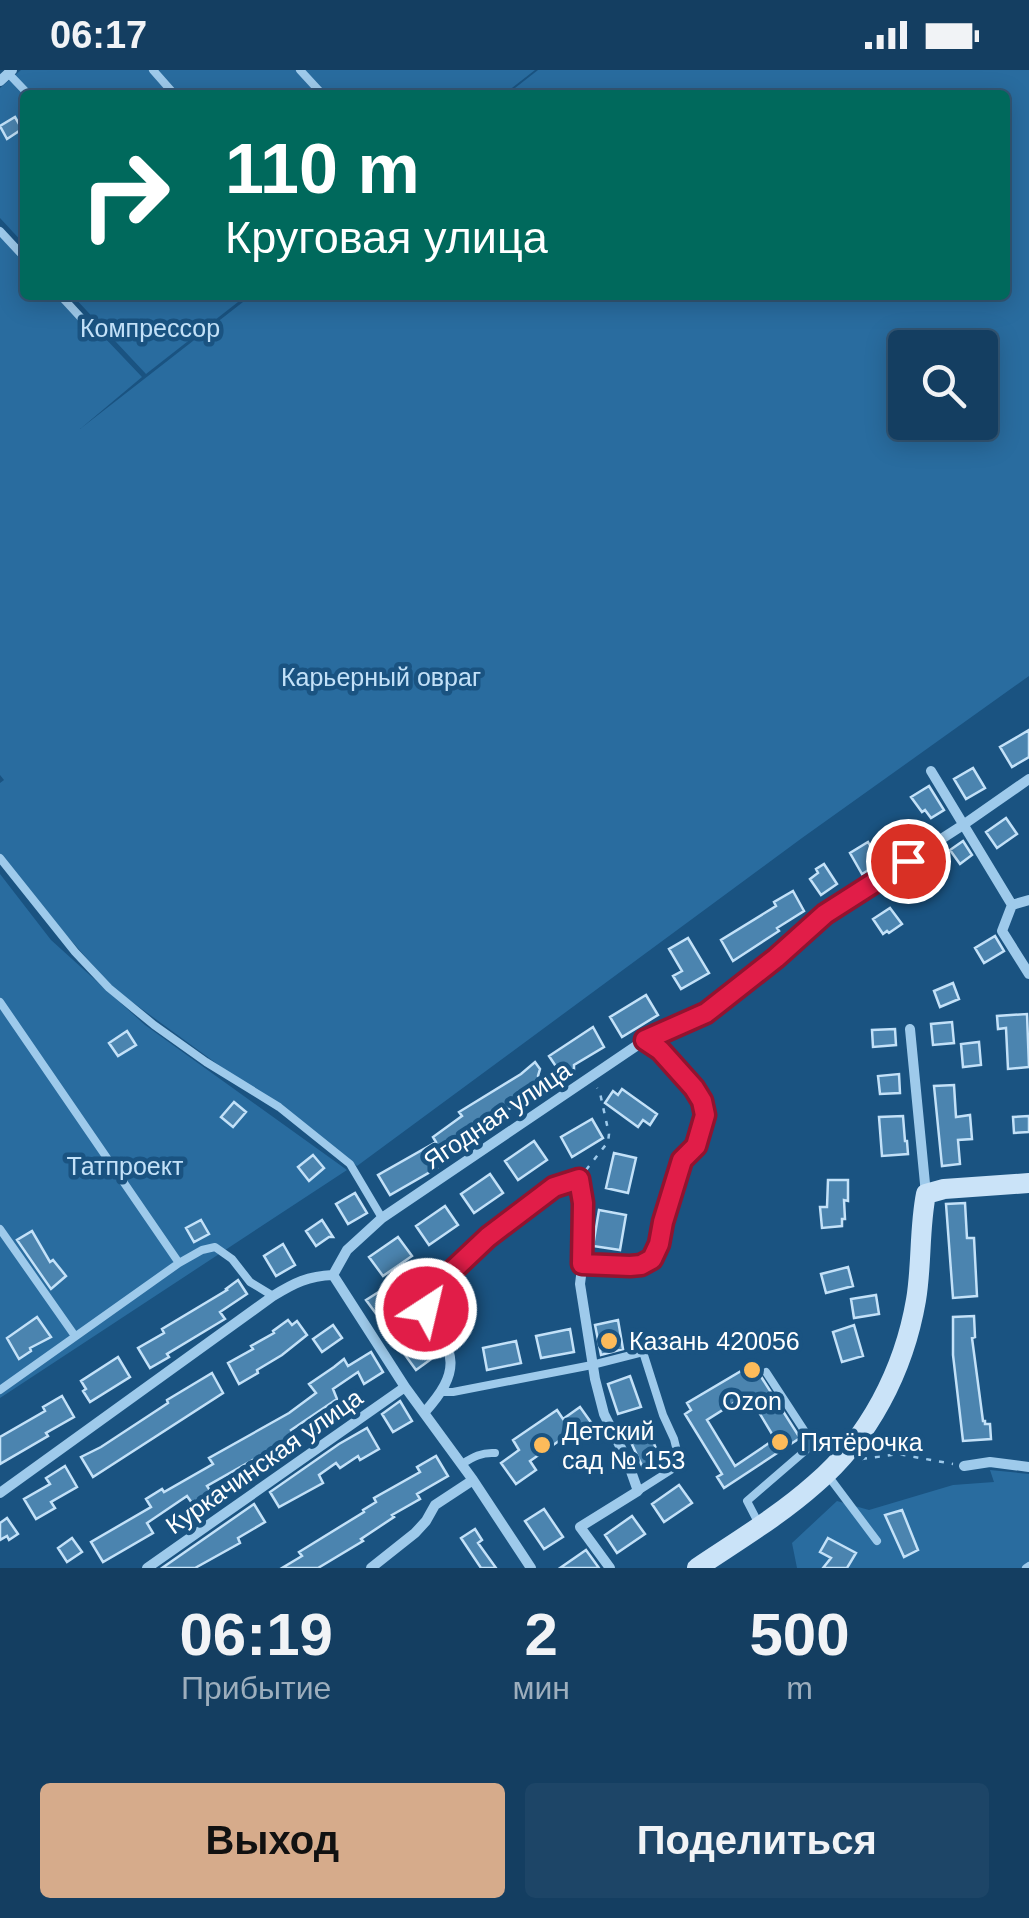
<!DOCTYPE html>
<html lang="ru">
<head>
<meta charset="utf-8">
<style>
	body { margin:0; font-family:Arial,sans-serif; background:#1d4567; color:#f1f3f6; height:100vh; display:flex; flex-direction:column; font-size:38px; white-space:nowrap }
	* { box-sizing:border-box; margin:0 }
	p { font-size:32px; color:#9daebd }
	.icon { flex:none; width:55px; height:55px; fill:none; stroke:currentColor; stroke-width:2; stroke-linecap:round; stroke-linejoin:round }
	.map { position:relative; height:1498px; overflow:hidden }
	.panel { display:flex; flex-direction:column; background:#143e61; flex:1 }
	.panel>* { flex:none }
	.hud { position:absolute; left:20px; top:20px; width:990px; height:210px; border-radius:10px; box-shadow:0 5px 25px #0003,0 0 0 2px #335776; background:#00695c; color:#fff; overflow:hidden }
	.controls { position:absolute; left:888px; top:260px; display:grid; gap:20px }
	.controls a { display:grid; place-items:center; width:110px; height:110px; border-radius:10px; background:#143e61; box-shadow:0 5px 25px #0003,0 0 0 2px #335776; font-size:50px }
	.pin { position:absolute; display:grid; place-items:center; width:85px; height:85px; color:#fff; margin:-42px; border:5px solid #fff; border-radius:50%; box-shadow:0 2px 10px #0007 }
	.me { position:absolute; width:110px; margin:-55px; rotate:35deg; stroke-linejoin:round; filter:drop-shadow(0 0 8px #0008) }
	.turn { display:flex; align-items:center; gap:35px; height:210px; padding:0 40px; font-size:45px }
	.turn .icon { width:130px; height:130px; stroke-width:2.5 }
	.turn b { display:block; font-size:70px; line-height:85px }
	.eta { display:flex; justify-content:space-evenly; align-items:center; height:170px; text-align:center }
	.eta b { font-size:60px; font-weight:700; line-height:70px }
	.action { display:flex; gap:20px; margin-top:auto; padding:20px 40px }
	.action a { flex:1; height:115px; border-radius:10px; background:#d6ab8b; color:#111; font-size:40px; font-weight:700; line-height:115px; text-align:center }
	.action a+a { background:#1d4567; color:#f1f3f6 }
	.status { display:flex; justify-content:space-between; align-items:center; height:70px; padding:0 50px; background:#143e61; direction:ltr }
	.status svg { height:28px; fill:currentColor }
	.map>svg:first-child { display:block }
	.green { fill:#296c9f; fill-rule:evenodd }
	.building { fill:#4b84af; stroke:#c3e1f8; stroke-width:2.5; fill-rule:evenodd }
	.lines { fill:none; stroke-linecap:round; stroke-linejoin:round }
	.path { stroke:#9ecaeb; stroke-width:2.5; stroke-dasharray:5 8; stroke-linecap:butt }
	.lane { stroke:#9ecaeb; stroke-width:8 }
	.street { stroke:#9ecaeb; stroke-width:10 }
	.secondary { stroke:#cae3f8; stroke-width:20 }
	.route-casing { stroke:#92132f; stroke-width:25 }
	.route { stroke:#e11d48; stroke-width:18 }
	.poi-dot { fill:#fdbb5a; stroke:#1a5381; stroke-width:4 }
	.labels { text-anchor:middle; stroke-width:9; stroke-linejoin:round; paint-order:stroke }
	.park-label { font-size:25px; fill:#c3e1f8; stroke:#1a5381 }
	.street-label { font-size:25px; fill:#fff; stroke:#1a5381 }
	.poi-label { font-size:25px; fill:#fff; stroke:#1a5381; text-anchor:start }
</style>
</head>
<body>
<div class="status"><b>06:17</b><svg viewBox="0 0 49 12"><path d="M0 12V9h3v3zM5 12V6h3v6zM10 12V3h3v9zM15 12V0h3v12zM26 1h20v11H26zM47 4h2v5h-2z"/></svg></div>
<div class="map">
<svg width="1029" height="1498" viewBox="0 0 1029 1498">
	<rect width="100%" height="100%" fill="#1a5381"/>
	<path class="green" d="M21 0H535L503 25H25V175L0 148V18Z
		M538 0H1029V606L802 768 357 1096 113 918 0 790V713L4 710 0 705V158L25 184V225H64L142 307 80 359 252 225H1005V25H506ZM905 278H980V352H905Z
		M72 225H247L146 304Z
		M0 804 51 870 145 955 347 1100 0 1328Z
		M990 1400 1029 1404V1498H797L792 1473 837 1431 869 1440 953 1415 994 1412Z"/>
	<path class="building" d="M15 47 22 59 7 69 0 56Z
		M1029 660V687L1012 697 1000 677Z
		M973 698 985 718 966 729 954 709Z
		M929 716 944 740 931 748 925 740 922 742 911 727Z
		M1006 748 1017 764 997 778 986 762Z
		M963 771 972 785 960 794 950 780Z
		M868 772 880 793 862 804 850 783Z
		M824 794 837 814 821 825 810 809 818 803 816 799Z
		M933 795 944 809 926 822 915 808Z
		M793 821 804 841 777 858 779 861 733 891 721 870 776 836 774 832Z
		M890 838 902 854 889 863 887 861 883 864 873 849Z
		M995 866 1004 881 984 893 975 878Z
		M688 868 709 903 681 919 673 906 682 901 669 879Z
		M953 913 959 929 940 937 934 921Z
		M646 925 658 945 622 967 610 947Z
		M1027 944 1029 997 1008 999 1006 958 998 959 997 946Z
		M952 952 954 973 933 975 931 954Z
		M593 957 604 977 574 995V1001L568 999 561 1004 549 986Z
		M895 959 896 975 873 977 872 960Z
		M127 961 136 975 118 986 109 973Z
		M979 972 981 995 963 997 961 974Z
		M535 992 540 999 538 1006 546 1017 460 1068 464 1073 435 1095 437 1098 390 1125 378 1105 436 1072 433 1067 462 1046 459 1042 521 1004Z
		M899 1004 900 1023 880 1024 878 1006Z
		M954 1015 956 1047 970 1045 972 1069 958 1070 960 1094 942 1096 934 1016Z
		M622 1019 657 1044 650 1055 643 1050 638 1057 605 1033 613 1021 618 1025Z
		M234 1032 246 1042 233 1057 221 1047Z
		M903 1046 905 1071H907L908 1084 882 1086 879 1047Z
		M1029 1046V1062L1014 1063 1013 1047Z
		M592 1049 603 1068 572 1087 561 1067Z
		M534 1071 547 1090 518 1110 505 1091Z
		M614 1083 636 1088 628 1123 606 1118Z
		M313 1085 324 1098 309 1111 298 1097Z
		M490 1104 503 1123 474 1143 461 1124Z
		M828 1110H848V1131L844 1130 845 1149H842V1156L822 1158 820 1137H827Z
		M355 1123 367 1143 348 1154 336 1134Z
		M965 1133 967 1168H974L977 1226 953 1228 946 1134Z
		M445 1136 458 1155 429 1175 416 1156Z
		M599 1140 626 1145 620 1180 593 1176Z
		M201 1150 209 1164 194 1172 186 1158Z
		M322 1150 333 1167H329L316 1176 306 1161Z
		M32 1161 50 1192 53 1190 66 1206 51 1219 17 1170Z
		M398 1167 412 1186 383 1206 369 1187Z
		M283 1174 295 1195 276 1206 264 1186Z
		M848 1197 853 1216 826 1223 821 1204Z
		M238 1210 247 1224 220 1242 225 1249 167 1284 169 1287 150 1298 138 1278 164 1263 162 1259 227 1220 226 1219Z
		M385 1218 401 1241 383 1253 366 1230Z
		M876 1225 879 1244 854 1248 851 1229Z
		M974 1246 975 1267 972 1268 983 1351H985V1354H990L991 1369 963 1371 953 1285V1247Z
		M37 1247 51 1267 30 1278 31 1281 19 1289 7 1268Z
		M288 1250 292 1255 297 1251 307 1265 282 1285 257 1300 258 1303 239 1314 228 1293 253 1279 251 1276 274 1263 273 1261Z
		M618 1250 623 1279 601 1285 595 1255Z
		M333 1255 342 1268 322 1282 313 1269Z
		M854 1255 863 1286 842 1292 833 1262Z
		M413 1258 434 1287 416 1300 395 1271Z
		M570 1259 574 1282 541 1288 536 1266Z
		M516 1271 521 1293 487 1300 483 1278Z
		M371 1282 383 1302 364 1314 358 1302 333 1319 337 1329 291 1360 295 1366 207 1416 211 1422 192 1433 187 1426 147 1453 153 1463 103 1492 91 1472 151 1437 146 1429 162 1419 164 1422 213 1394 209 1388 289 1343 316 1323 309 1314 334 1297 344 1289 348 1296Z
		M118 1287 130 1307 90 1332 83 1321 86 1319 81 1311Z
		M753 1294 800 1368 724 1418 717 1407 722 1404 685 1344 691 1340 687 1333ZM748 1324 775 1369 735 1396 707 1350Z
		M212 1303 223 1323 93 1407 81 1387 101 1377 168 1333 167 1330Z
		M630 1306 641 1337 618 1344 608 1314Z
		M62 1326 74 1347 46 1363 48 1366 0 1394V1367L45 1341 43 1337Z
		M400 1331 412 1351 393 1362 382 1344Z
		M580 1337 595 1358 575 1373 569 1364 530 1391 536 1400 516 1414 501 1393 519 1380 513 1370 557 1340 563 1349Z
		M646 1357 662 1391 644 1400 628 1366Z
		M367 1358 379 1379 360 1390 358 1386 340 1398 336 1393 319 1405 323 1413 279 1437 270 1422 339 1374Z
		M436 1386 448 1406 417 1424 420 1429 392 1445 394 1447 361 1469 363 1471 318 1498H282L302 1486 299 1482 364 1442 363 1440 376 1432 374 1428 420 1402 417 1397Z
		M65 1396 77 1417 51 1432 55 1438 36 1449 24 1429 50 1414 46 1408Z
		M679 1415 692 1433 664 1452 652 1434Z
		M254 1434 265 1452 238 1468 240 1473 195 1498H162Z
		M544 1439 563 1467 544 1479 525 1451Z
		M902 1440 918 1480 904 1487 885 1445Z
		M632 1446 645 1464 617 1483 605 1465Z
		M7 1448 18 1464 9 1470 7 1466 0 1470V1453Z
		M475 1459 482 1470 478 1473 496 1498H481L461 1468Z
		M72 1468 82 1482 67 1492 58 1478Z
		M828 1468 856 1483 847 1498H823L831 1488 820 1482Z
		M586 1480 599 1498H560Z"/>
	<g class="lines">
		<path class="path" d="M586 1100 608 1072 609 1064 600 1023 597 1018
			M862 1389 898 1384 953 1394"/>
		<path class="lane" d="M153 0 175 25
			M300 0 323 25
			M8 3 29 25
			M0 161 25 188
			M60 225 83 250
			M0 788 75 882 109 918 154 955 206 992 279 1037 350 1094 382 1148
			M0 932 179 1193
			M0 1159 75 1266
			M582 1194 630 1196 641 1195 652 1189 659 1174 663 1152 682 1090 696 1077 705 1045 702 1031 694 1017 660 980 645 970
			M0 1320 179 1193 202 1180 215 1177 232 1189 250 1212 273 1226
			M443 1322H453L592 1295 643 1282 663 1345 674 1369 679 1389 671 1400 638 1421
			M462 1394C473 1387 482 1382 495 1383
			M829 1407 877 1471
			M760 1456 747 1431 813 1374 766 1302
			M1026 1498 1029 1496"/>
		<path class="street" d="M0 11 12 0
			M931 701 1012 835 1002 861 1029 904
			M1012 835 1029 830
			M910 959 926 1124
			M333 1205 405 1317 473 1410 531 1498
			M424 1343C462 1300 456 1285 426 1239L432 1220 489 1167 554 1117 579 1109 583 1133 584 1182 580 1214 595 1309 604 1344 627 1390 638 1421 580 1457 610 1498
			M964 1396 990 1392 1029 1397
			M0 1423 273 1226C294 1213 308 1206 333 1205L347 1180 382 1148 645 970 706 943 775 888 825 844 963 755 1029 709
			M147 1498 405 1317
			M371 1498 415 1463 426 1451 435 1435 473 1410"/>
		<path class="secondary" d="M697 1498C737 1471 779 1446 815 1414 869 1368 904 1300 916 1230 922 1195 919 1159 926 1124L944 1119 1029 1113"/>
	</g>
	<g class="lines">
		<g class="route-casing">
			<path id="route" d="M426 1239 432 1220 488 1167 554 1117 579 1109 583 1133 582 1194 630 1196 641 1195 652 1189 659 1174 663 1152 682 1090 696 1076 705 1045 702 1031 694 1018 660 980 645 970 706 943 776 888 825 844 908 791"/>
		</g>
		<use href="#route" class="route"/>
	</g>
	<g class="poi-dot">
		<circle cx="609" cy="1271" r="10"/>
		<circle cx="752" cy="1300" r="10"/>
		<circle cx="780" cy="1372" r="10"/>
		<circle cx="542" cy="1375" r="10"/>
	</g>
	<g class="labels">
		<g class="park-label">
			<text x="150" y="267">Компрессор</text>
			<text x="381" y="616">Карьерный овраг</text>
			<text x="125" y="1105">Татпроект</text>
		</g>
		<g class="street-label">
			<text transform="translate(497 1045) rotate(-34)" y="9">Ягодная улица</text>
			<text transform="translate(264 1391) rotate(-35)" y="9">Куркачинская улица</text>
		</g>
		<g class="poi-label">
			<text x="629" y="1280">Казань 420056</text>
			<text x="752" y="1340" text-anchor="middle">Ozon</text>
			<text x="562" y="1370">Детский<tspan x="562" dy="29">сад № 153</tspan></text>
			<text x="800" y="1381">Пятёрочка</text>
		</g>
	</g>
</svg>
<div class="controls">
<a><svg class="icon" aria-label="search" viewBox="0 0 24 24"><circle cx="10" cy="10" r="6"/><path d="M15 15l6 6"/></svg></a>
</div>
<div class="pin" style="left:908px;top:791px;background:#d93025"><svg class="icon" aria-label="arrive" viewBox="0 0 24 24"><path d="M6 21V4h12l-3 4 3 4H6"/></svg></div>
<svg class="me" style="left:426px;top:1239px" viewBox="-20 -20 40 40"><circle r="17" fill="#e11d48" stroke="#fff" stroke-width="3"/><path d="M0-11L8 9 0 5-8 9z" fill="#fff"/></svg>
<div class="hud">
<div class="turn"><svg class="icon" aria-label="right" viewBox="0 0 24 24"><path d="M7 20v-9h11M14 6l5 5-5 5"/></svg><div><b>110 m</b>Круговая улица</div></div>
</div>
</div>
<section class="panel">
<div class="eta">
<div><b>06:19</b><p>Прибытие</p></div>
<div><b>2</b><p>мин</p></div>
<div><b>500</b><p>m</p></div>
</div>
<div class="action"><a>Выход</a><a>Поделиться</a></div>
</section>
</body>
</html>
